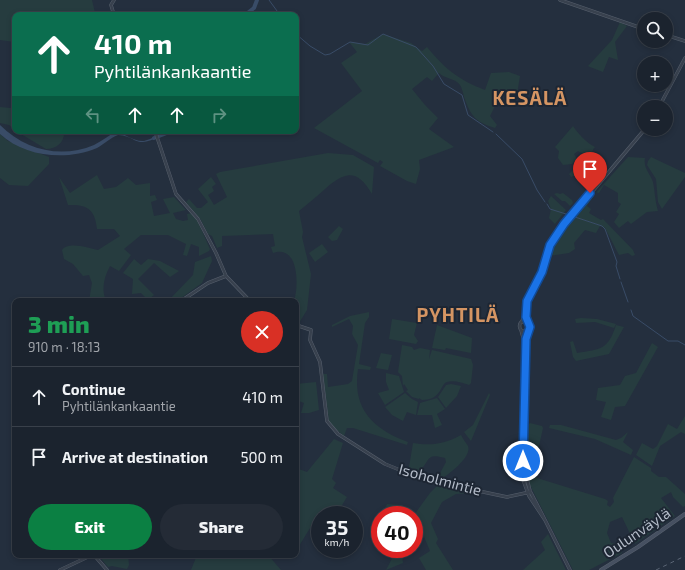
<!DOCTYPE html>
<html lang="en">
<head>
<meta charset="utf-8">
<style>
	body { margin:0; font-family:"Exo 2",sans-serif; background:#242b36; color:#f1f3f6; height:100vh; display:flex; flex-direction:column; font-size:15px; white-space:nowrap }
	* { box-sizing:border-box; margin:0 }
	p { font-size:13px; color:#a0a4aa }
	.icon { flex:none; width:22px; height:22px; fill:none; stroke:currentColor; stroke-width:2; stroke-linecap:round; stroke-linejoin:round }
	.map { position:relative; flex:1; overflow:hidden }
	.panel { position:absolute; left:12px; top:298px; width:287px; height:260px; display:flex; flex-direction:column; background:#1b232e; border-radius:8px; box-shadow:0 2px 6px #0003,0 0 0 1px #39404a }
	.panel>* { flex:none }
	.guide { position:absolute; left:12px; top:12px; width:287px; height:122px; border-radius:8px; box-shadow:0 2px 6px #0003,0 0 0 1px #39404a; background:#0b6e4f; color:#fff; overflow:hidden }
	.fabs { position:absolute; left:637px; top:12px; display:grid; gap:8px }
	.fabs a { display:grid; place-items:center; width:36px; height:36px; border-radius:50%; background:#1b232e; box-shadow:0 2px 6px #0003,0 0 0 1px #39404a; font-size:20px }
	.speed { position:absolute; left:311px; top:506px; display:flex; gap:8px; font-size:20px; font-weight:700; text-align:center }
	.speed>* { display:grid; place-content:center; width:52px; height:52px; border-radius:50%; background:#1b232e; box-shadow:0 2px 6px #0003,0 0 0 1px #39404a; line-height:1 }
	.speed small { font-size:10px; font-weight:400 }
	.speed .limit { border:6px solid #d22; background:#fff; color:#111 }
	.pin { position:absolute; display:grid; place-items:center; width:34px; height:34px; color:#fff; margin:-41px -17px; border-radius:50% 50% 50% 0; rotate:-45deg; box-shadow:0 0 4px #0007 }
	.pin .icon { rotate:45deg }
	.me { position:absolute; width:44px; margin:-22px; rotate:0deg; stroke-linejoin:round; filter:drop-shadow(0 0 3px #0008) }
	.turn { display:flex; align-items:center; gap:14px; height:84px; padding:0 16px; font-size:18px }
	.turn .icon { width:52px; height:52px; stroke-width:2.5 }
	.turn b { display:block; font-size:28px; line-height:34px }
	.lanes { display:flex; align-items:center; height:38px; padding:0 16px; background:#0003; justify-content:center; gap:20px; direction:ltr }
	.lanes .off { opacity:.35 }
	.round { display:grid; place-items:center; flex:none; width:42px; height:42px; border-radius:21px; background:#242b36 }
	.overview { display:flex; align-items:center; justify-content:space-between; height:68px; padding:0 16px }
	h1 { font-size:24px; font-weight:800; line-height:30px; color:#1e9e55 }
	.action { display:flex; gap:8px; margin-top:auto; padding:8px 16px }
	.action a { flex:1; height:46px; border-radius:24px; background:#0b8043; color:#fff; font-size:16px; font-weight:800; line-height:46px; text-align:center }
	.action a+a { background:#242b36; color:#f1f3f6 }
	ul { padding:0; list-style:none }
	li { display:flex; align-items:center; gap:12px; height:60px; padding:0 16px; border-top:1px solid #39404a }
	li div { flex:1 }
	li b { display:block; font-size:15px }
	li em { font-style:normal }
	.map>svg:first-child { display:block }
	.green { fill:#263c3f }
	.water { fill:#394c67 }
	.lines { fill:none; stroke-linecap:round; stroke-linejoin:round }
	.stream { stroke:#394c67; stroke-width:1 }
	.river { stroke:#394c67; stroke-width:4 }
	.tertiary-casing { stroke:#565f6c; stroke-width:3.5 }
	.secondary-casing { stroke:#565f6c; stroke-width:4 }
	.tertiary { stroke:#38414e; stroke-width:2.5 }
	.secondary { stroke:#465061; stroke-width:3 }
	.rail { stroke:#5a6575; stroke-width:1; stroke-dasharray:4 4; stroke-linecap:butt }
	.route-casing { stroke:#114b97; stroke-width:10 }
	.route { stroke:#1a73e8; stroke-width:7 }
	.labels { text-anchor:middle; stroke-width:4; stroke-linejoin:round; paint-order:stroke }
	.street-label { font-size:15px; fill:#b4bcc9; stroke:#1d2633 }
	.district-label { font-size:19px; font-weight:bold; letter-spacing:1px; fill:#d59563; stroke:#1d2633 }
</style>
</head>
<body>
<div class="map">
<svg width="685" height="570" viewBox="0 0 685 570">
	<rect width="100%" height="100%" fill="#242f3e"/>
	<path class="green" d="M0 0H92L95 13 93 15H15V44L14 42 0 40Z
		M620 22 627 26 615 42 618 60 609 57 603 72 590 67 588 66 612 40Z
		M383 34 411 43 422 51 427 47C445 69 459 80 485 90L491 73 509 72 520 76 517 94 508 90H503L490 116 497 125 495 128C475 122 471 116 464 97 463 93 462 88 460 85 455 78 445 79 439 73L432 81 427 77 412 89 425 105 438 118 429 129 454 147 419 160 420 169 416 184 407 181 380 166 383 162 380 160 378 163 314 128 362 91 341 63 357 52 349 42 365 44Z
		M15 105V130L9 125 0 123V107L10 108Z
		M573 126C578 134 587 143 595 147 591 151 593 154 590 159 587 166 578 175 571 177L569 174 573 170 577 173 585 164 587 156 578 151 574 154 577 159 572 164 563 165 558 158 559 151 555 147Z
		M16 131H64C65 142 57 149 46 149Z
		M0 134 8 141 49 157V164L28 186 9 185 0 178Z
		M328 153 353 155 374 167 372 194C357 169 346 171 325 189 317 196 308 204 299 211L303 232 302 237 311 274 307 310 299 323 296 322V301H294C299 286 299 244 273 253L271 247 275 246 273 234 222 236V246L217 248 212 236 208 234 201 220 186 202 189 199 197 208H201L208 202 198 189 211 177 216 184 212 187 214 191 208 195 214 205 227 197 216 174 220 172Z
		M628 157 645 158C643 168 650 173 653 182 655 192 655 201 658 211L647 212 631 224 628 221 619 228 614 222 619 214 616 212 621 204 618 202V193L604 185 599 193 596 192 587 206 591 209 589 213 601 220 603 219 633 250 635 255 632 256 628 253 619 255 605 228 600 226 596 233 585 230 574 243 575 249 569 253 549 256 551 248 568 221 582 208Z
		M651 157 685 173V177L662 209 658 202 656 179 647 165 648 161Z
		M97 175 104 189 116 187 128 178 136 185 150 183V196L155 195 157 200 151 202 154 216 170 213 163 199 174 197 186 210 173 213 176 219 183 221 188 220 187 214 192 213 198 222 210 249 209 251 199 256V247L191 244 187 256 183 255 186 244 168 235H141L124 249 131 255 119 271 110 266C104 277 101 289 106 301H89L92 283 89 275 83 276 73 264 64 259 62 250C69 241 88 248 98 250L120 236 114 229H97C95 210 88 204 68 205L59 177 70 193Z
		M557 193 560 194 563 193 572 200 573 203 570 206 565 201H562L554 194Z
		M551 196 566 210 555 224 549 218 551 209 548 201Z
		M339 226 343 229 337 240 332 241 328 237Z
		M322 244 328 252 315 262 309 253Z
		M211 256 212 261 202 283 177 301H168L193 275 195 262Z
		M134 259 141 265 148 259 160 261 179 271 170 277 154 263 138 279 154 295 147 301H145V297L141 293 132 294 133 279 123 273Z
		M369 312V317L365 323 359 364 371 367 370 370 358 369C352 409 373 429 408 442L407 445 353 428H347L344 436 333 427 329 422 323 374H327L328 387 348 384 352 381 358 345 352 334 353 326 349 319 332 327V325L350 316Z
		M581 318 597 319 616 324 614 328 595 322 576 323 575 319Z
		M392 319 417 323 414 335 418 341 416 344 389 339Z
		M437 325 472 338 471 353 446 348 445 350 432 348Z
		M616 325 624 327 609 354 576 361 573 357 570 342 573 341 577 353C601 349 608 350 616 325Z
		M652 343 658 347 625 406 615 407 611 420 601 417 606 402 596 400 598 388 620 385 625 376 636 373Z
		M402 345 412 347 414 350 420 348 430 350 429 359 432 350 471 359 473 365 471 383 469 385C463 383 453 380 447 382 440 384 442 400 422 400L419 398V399L412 397 406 391 408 390 404 384 403 386 402 376 398 372Z
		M381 353 392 355 388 370 376 368Z
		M386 373 399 376 404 392 385 405 378 393 389 390 386 382Z
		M316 382 319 410 309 413H301L304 403 296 400V384Z
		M451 384 461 386 457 396 446 408 438 397 446 385Z
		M405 393 412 399 418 402 416 415 407 412 403 421 392 415 385 407Z
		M489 393 490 395 471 441 464 432 473 425Z
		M437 398 445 409 437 414 442 425 435 428 432 415H417L420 403Z
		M685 416V434L681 432 660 446 652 466 636 455 642 443 653 449 657 446 668 424 677 429Z
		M530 423 542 426 543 428 533 473 537 478 605 499 608 501 607 505 610 507 614 502 613 498 634 457 651 468V471L659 477H666L685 494V506L683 507 673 497 671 492 661 498 675 516 635 544 622 517 610 522 607 533 611 543 618 544 622 553 589 570H573L529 483 525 465V428Z
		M550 425H561L616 440 621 438 628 432 623 442 633 450 631 455 595 439 549 428Z
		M461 435C463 439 466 443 468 446 472 457 450 473 443 478L438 477 446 462 445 458C425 453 431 460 419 472L409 467 413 443C431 446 445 444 461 435Z
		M334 439 343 443 332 479 336 483 333 488 347 497 336 515H330L321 510 296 551V488L299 480 296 478V468L307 472Z
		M438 485 475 493 456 494 442 502 431 523 438 539 436 543 453 570H426L419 558 430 551 422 532 417 528 414 530V515L430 493Z
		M387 504 401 505 413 510 410 515H382Z
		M548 534 566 570H523L545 550 541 542Z
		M397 549H401L403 563 386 570Z
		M98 555H128L129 565 127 569 112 566 108 567Z
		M197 555H268L281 570H191Z"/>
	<path class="water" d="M0 125C25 150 61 159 94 145 102 141 108 136 115 132 125 133 134 142 144 141 148 140 152 138 156 136L157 138C133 148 137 136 118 135 110 138 104 144 97 148 66 161 25 157 0 134Z"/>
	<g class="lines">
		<path class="stream" d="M269 0 280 15
			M296 34 310 46 325 55 330 54 350 42 368 45 383 34 416 47 433 66 444 84 462 95 468 115 493 132
			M496 134 522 159 537 190 545 202
			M547 204 550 209 566 214
			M572 216 602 226 605 229 617 262 616 266 620 279
			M621 282 628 302
			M631 310 633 316 668 341H678L685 345"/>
		<path class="river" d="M245 15 254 8 257 0
			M154 138 172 131"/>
		<g class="tertiary-casing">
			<path id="tertiary" d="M560 0 644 29
				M114 15 111 5 114 0
				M666 35 685 41
				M659 107 685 58
				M155 131 176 194 198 219 216 253 226 276 250 301
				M181 301 208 283 226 276
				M526 308 528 322
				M519.5 326a5.5 5.5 0 1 1 11 0a5.5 5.5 0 1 1-11 0Z
				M522 322 528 298 542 272 550 245 559 231 645 129
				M296 325 311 330 310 340 320 362 327 421 338 434 385 464 422 479 507 497 530 492
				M521 330 524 341
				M528 331 526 337 522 397V477L529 496 545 520 570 570
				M524 407V382
				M524 467 530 491 544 518
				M94 555 107 570
				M60 570 92 555"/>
		</g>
		<g class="secondary-casing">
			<path id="secondary" d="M601 570 638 547 685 514"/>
		</g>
		<use href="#tertiary" class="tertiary"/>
		<use href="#secondary" class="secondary"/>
		<path class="rail" d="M656 570 685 556"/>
	</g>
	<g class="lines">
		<g class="route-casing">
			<path id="route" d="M523 461 526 339 530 327 526 317 527 301 542 272 550 245 564 224 590 193"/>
		</g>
		<use href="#route" class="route"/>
	</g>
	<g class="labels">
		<g class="street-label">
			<text transform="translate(440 480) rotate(15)" y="5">Isoholmintie</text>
			<text transform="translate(637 533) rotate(-34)" y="5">Oulunväylä</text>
		</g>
		<g class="district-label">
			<text x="530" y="105">KESÄLÄ</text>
			<text x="458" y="322">PYHTILÄ</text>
		</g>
	</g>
</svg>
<div class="fabs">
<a><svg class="icon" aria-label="search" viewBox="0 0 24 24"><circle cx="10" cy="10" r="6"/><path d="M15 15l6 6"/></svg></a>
<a>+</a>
<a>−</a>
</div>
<div class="speed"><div>35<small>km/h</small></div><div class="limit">40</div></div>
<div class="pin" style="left:590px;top:193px;background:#d93025"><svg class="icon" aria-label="arrive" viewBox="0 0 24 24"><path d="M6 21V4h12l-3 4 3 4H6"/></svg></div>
<svg class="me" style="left:523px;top:461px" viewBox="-20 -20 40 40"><circle r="17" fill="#1a73e8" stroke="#fff" stroke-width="3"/><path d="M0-11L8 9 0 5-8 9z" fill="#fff"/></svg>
<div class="guide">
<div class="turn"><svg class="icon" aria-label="ahead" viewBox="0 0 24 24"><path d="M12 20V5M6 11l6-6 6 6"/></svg><div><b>410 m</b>Pyhtilänkankaantie</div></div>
<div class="lanes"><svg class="icon off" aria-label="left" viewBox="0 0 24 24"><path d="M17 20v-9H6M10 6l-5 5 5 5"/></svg><svg class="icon" aria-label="ahead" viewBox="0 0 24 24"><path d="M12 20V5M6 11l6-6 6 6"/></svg><svg class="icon" aria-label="ahead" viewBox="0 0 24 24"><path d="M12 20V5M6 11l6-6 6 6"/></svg><svg class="icon off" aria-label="right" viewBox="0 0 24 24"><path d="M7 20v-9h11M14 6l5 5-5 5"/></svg></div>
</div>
<section class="panel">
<div class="overview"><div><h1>3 min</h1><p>910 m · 18:13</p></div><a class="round" style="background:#d93025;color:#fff"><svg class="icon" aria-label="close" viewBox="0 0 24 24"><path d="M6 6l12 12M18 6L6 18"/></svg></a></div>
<ul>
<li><svg class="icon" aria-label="ahead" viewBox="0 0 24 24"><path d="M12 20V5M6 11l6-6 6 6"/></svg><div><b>Continue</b><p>Pyhtilänkankaantie</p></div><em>410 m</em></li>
<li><svg class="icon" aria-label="arrive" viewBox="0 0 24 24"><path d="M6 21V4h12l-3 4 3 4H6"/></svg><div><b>Arrive at destination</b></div><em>500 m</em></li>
</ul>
<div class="action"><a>Exit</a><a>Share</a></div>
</section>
</div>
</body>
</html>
